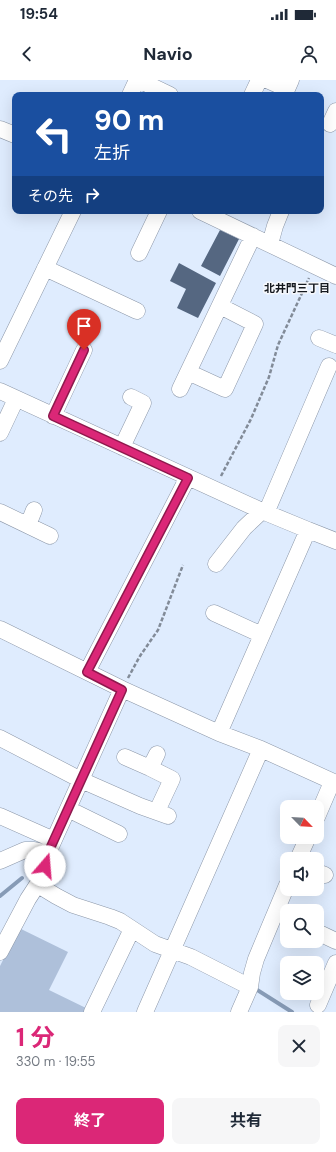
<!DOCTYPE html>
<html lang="ja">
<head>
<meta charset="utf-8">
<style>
	body { margin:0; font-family:"DM Sans","Noto Sans JP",sans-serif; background:#f6f6f7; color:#1f2937; height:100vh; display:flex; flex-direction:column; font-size:15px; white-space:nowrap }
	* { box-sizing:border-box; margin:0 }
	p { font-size:13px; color:#747a83 }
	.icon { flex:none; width:22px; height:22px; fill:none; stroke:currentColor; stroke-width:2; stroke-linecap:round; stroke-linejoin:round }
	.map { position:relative; height:932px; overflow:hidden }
	.drawer { display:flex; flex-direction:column; background:#fff; flex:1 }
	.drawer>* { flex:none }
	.banner { position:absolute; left:12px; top:12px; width:312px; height:122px; border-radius:8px; box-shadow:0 4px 16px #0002; background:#1a4fa0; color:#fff; overflow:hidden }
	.needle { width:26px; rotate:115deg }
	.fabs { position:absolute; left:280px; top:720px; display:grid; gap:8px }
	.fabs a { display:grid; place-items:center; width:44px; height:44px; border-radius:8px; background:#fff; box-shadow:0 4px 16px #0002; font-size:20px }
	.pin { position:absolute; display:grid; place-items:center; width:34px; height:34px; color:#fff; margin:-41px -17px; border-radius:50% 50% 50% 0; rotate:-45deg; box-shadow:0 0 4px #0007 }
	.pin .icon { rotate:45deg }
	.me { position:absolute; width:44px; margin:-22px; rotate:18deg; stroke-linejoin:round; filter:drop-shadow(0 0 3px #0008) }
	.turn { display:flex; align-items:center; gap:14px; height:84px; padding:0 16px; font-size:18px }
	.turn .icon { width:52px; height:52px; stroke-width:2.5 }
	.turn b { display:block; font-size:28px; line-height:34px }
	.then { display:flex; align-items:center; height:38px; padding:0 16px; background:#0003; gap:8px; font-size:15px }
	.round { display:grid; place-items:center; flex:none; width:42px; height:42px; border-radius:8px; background:#f6f6f7 }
	.overview { display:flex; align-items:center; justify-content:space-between; height:68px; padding:0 16px }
	h1 { font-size:24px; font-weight:700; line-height:30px; color:#db2777 }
	.button { display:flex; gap:8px; margin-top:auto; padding:8px 16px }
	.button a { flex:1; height:46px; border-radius:8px; background:#db2777; color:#fff; font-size:16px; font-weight:700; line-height:46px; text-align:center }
	.button a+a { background:#f6f6f7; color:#1f2937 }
	.status { display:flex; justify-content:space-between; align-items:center; height:28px; padding:0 20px; background:#fff; direction:ltr }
	.status svg { height:11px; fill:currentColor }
	header { display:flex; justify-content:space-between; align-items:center; height:52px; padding:0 16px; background:#fff; font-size:18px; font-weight:700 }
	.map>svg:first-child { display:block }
	.green { fill:#aec0da }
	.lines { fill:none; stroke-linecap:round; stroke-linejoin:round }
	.stream { stroke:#879bb6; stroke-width:4 }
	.building { fill:#556781 }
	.minor-casing { stroke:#8c97a8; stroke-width:17 }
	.path { stroke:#828b98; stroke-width:2.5; stroke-dasharray:4 2; stroke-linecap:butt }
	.minor { stroke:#fff; stroke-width:16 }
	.route-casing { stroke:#8e194d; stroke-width:10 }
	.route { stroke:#db2777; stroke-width:7 }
	.labels { text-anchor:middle; stroke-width:3; stroke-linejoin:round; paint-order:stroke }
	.neighbourhood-label { font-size:11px; font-weight:bold; fill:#15191f; stroke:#f6f8fc }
</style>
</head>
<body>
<div class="status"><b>19:54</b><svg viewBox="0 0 49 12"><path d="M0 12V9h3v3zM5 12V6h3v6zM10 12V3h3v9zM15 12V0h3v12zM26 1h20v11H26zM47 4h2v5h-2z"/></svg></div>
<header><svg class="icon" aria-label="back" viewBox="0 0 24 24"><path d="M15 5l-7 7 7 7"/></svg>Navio<svg class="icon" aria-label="person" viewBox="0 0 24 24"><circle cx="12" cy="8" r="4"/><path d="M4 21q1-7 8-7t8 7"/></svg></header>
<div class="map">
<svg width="336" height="932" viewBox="0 0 336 932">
	<rect width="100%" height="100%" fill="#dfecfe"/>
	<path class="green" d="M19 848 68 872 49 910 88 929 87 932H0V886Z"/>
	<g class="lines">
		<path class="stream" d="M0 816 22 798
			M254 908 292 932"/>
	</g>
	<path class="building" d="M220 150 239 159 220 196 201 186Z
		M179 183 216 203 198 238 177 228 186 209 170 201Z"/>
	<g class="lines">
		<g class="minor-casing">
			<path id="minor" d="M139 0 170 15
				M267 0 287 9 291 0
				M130 15 137 0
				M252 15 259 0
				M330 44 336 31
				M0 49 15 55
				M200 131 336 196
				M270 164 275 146 281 131
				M139 173 159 131
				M45 188 137 231
				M319 258 336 265
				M0 281 73 131
				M188 292 225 309 255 244 220 226
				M180 309 253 156
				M0 311 262 431 308 450 219 653
				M53 336 84 270
				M0 353 16 319
				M122 367 143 323 131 317
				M0 432 50 456
				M266 433 329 286
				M28 445 34 430
				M308 450 336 461
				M216 484 244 448 262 431
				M214 533 262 555
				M0 549 122 609 219 653 261 669 336 703
				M87 592 188 397
				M0 658 81 700 140 726 168 736
				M157 674 150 688 172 699 157 731
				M125 677 150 688
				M68 729 119 754
				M0 736 54 760
				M317 737 332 702
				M298 779 308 757
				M0 781 25 770H34L48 773
				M317 792 325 795
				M38 805 56 816 73 825 110 837 120 841 155 864 191 877 250 907
				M317 852 336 861
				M0 872 28 819 41 799 48 773 122 609
				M318 925 336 883
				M92 932 132 849
				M145 932 261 669
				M239 932 250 907 252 893 256 879 287 805"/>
		</g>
		<path class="path" d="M221 396 251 339 269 297 278 265 309 198
			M128 598 140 576 158 550 183 485"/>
		<use href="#minor" class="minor"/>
	</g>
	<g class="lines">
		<g class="route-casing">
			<path id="route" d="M45 786 48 773 122 610 87 592 188 398 53 336 84 270"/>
		</g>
		<use href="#route" class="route"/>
	</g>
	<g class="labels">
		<g class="neighbourhood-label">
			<text x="297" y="212">北井門三丁目</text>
		</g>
	</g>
</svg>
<div class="fabs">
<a><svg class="needle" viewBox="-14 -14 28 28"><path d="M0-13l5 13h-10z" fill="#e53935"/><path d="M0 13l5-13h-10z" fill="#747a83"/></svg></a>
<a><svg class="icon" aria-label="sound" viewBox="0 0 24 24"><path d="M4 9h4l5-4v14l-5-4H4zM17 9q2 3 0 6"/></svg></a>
<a><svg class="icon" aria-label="search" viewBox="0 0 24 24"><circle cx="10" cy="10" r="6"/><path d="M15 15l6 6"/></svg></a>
<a><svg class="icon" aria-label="layers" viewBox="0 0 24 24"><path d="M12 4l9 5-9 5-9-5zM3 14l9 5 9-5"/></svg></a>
</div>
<div class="pin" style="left:84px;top:270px;background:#d93025"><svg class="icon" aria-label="arrive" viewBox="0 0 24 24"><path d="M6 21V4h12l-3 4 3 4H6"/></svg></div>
<svg class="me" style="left:45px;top:786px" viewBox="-20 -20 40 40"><circle r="19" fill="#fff"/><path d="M0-13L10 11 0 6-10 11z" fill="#db2777"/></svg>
<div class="banner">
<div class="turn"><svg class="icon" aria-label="left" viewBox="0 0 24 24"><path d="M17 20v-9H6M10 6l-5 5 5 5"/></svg><div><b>90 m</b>左折</div></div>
<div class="then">その先<svg class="icon" aria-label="right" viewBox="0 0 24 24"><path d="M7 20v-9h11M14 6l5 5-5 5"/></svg></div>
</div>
</div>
<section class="drawer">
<div class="overview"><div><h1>1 分</h1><p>330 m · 19:55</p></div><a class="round"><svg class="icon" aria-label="close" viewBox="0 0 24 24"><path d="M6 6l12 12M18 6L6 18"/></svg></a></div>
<div class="button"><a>終了</a><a>共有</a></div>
</section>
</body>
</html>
